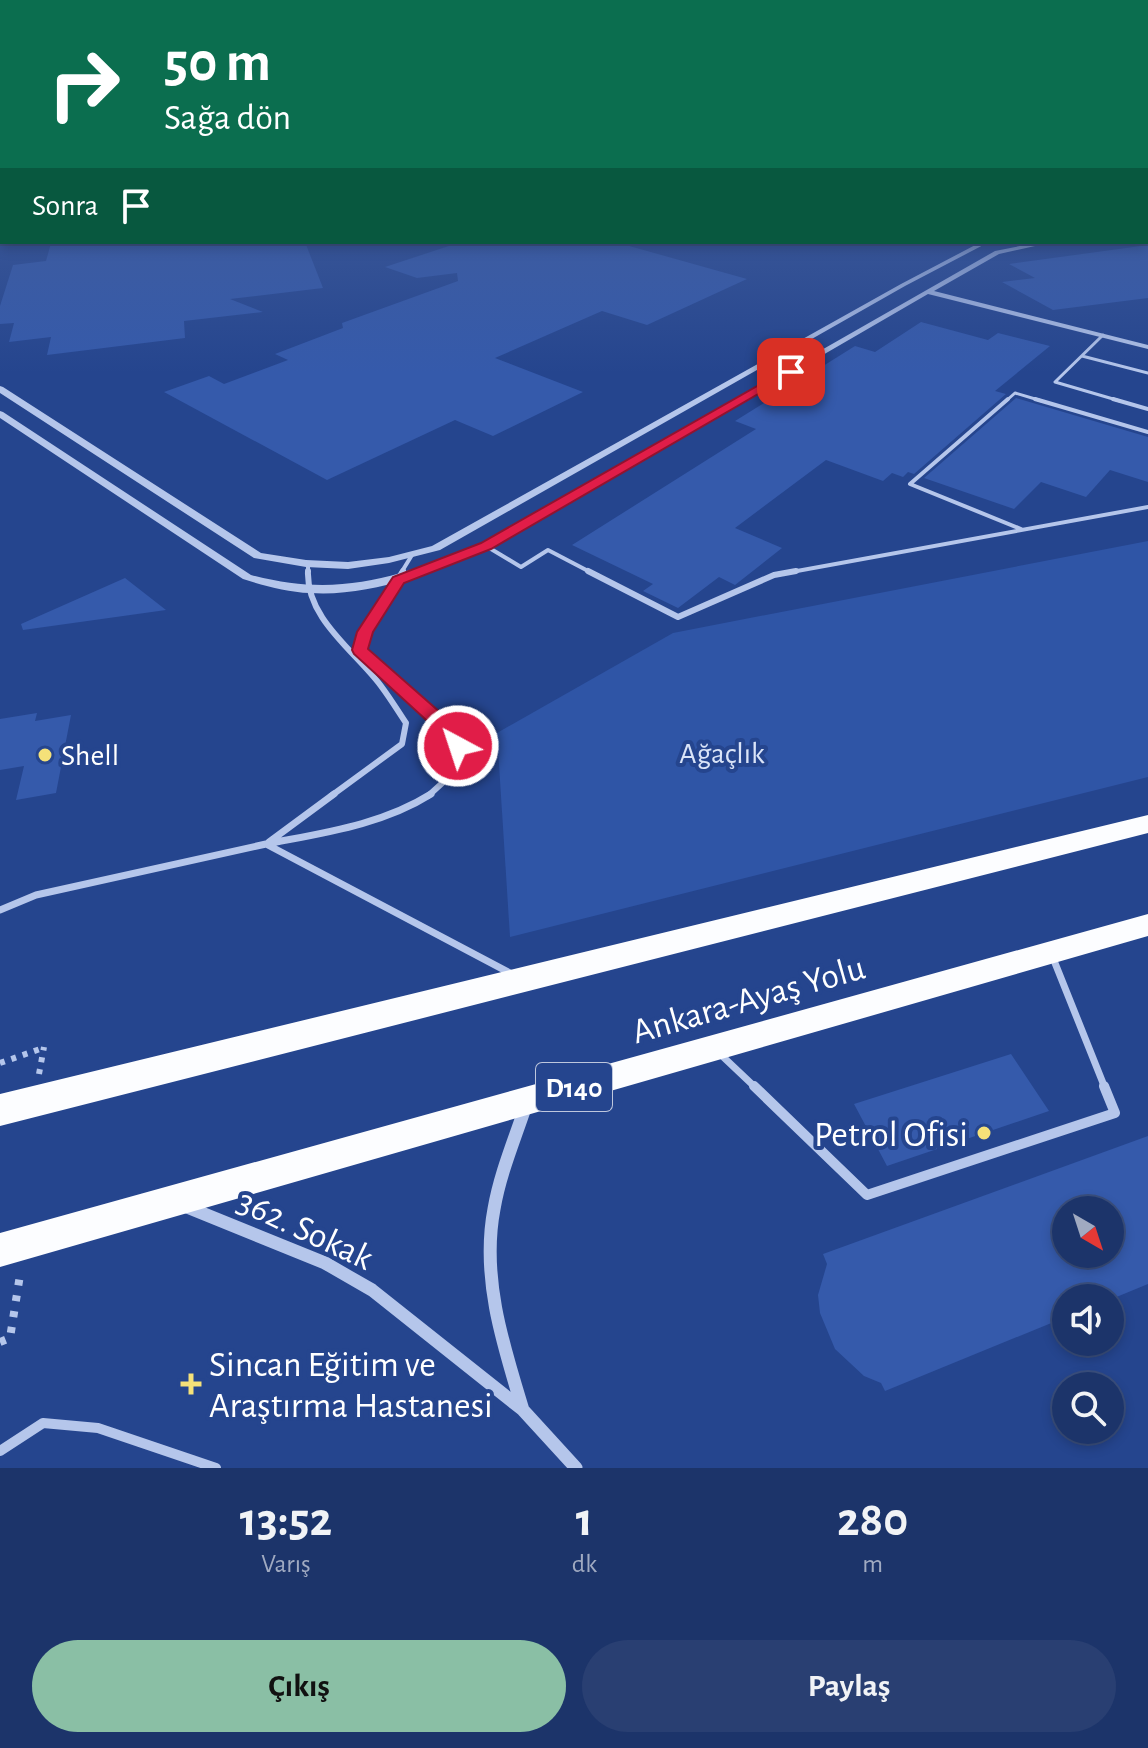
<!DOCTYPE html>
<html lang="tr">
<head>
<meta charset="utf-8">
<style>
	body { margin:0; font-family:"Alegreya Sans",sans-serif; background:#293f72; color:#f1f3f6; height:100vh; display:flex; flex-direction:column; font-size:30px; white-space:nowrap }
	* { box-sizing:border-box; margin:0 }
	p { font-size:26px; color:#a0aac1 }
	.icon { flex:none; width:44px; height:44px; fill:none; stroke:currentColor; stroke-width:2; stroke-linecap:round; stroke-linejoin:round }
	.map { position:relative; height:1468px; overflow:hidden }
	.details { display:flex; flex-direction:column; background:#1c346a; flex:1 }
	.details>* { flex:none }
	.hud { position:absolute; left:0px; top:0px; width:1148px; height:244px; box-shadow:0 4px 12px #0003,0 0 0 2px #3a4f7e; background:#0b6e4f; color:#fff; overflow:hidden }
	.needle { width:52px; rotate:141deg }
	.tools { position:absolute; left:1052px; top:1196px; display:grid; gap:16px }
	.tools a { display:grid; place-items:center; width:72px; height:72px; border-radius:50%; background:#1c346a; box-shadow:0 4px 12px #0003,0 0 0 2px #3a4f7e; font-size:40px }
	.pin { position:absolute; display:grid; place-items:center; width:68px; height:68px; color:#fff; margin:-34px; border-radius:16px; box-shadow:0 4px 12px #0006 }
	.me { position:absolute; width:88px; margin:-44px; rotate:320deg; stroke-linejoin:round; filter:drop-shadow(0 0 6px #0008) }
	.turn { display:flex; align-items:center; gap:28px; height:168px; padding:0 32px; font-size:36px }
	.turn .icon { width:104px; height:104px; stroke-width:2.5 }
	.turn b { display:block; font-size:56px; line-height:68px }
	.then { display:flex; align-items:center; height:76px; padding:0 32px; background:#0003; gap:16px; font-size:30px }
	.eta { display:flex; justify-content:space-evenly; align-items:center; height:136px; text-align:center }
	.eta b { font-size:48px; font-weight:600; line-height:56px }
	.primary-button { display:flex; gap:16px; margin-top:auto; padding:16px 32px }
	.primary-button a { flex:1; height:92px; border-radius:48px; background:#8abfa5; color:#111; font-size:32px; font-weight:600; line-height:92px; text-align:center }
	.primary-button a+a { background:#293f72; color:#f1f3f6 }
	.map>svg:first-child { display:block }
	.green { fill:#2f55a6 }
	.building { fill:#355aab; fill-rule:evenodd }
	.lines { fill:none; stroke-linecap:round; stroke-linejoin:round }
	.path-far1 { stroke:#b5c6eb; stroke-width:6; stroke-dasharray:5 7; stroke-linecap:butt }
	.path { stroke:#b5c6eb; stroke-width:8; stroke-dasharray:6 10; stroke-linecap:butt }
	.service-far4 { stroke:#b5c6eb; stroke-width:3 }
	.service-far3 { stroke:#b5c6eb; stroke-width:4 }
	.service-far2 { stroke:#b5c6eb; stroke-width:6 }
	.service-far1 { stroke:#b5c6eb; stroke-width:7 }
	.service { stroke:#b5c6eb; stroke-width:10 }
	.minor { stroke:#b5c6eb; stroke-width:13 }
	.tertiary { fill:#b5c6eb; fill-rule:evenodd }
	.trunk { fill:#fcfdff; fill-rule:evenodd }
	.route { fill:#e11d48; stroke:#92132f; stroke-width:2 }
	.poi-dot { fill:#f5e179; stroke:#25458e; stroke-width:3 }
	.labels { text-anchor:middle; stroke-width:8; stroke-linejoin:round; paint-order:stroke }
	.shield { fill:#25458e; stroke:#bec7dd; stroke-width:2 }
	.shield-label { font-size:28px; font-weight:bold; fill:#fff }
	.park-label { font-size:30px; fill:#dae4f8; stroke:#25458e }
	.poi-label { font-size:30px; fill:#fff; stroke:#25458e; text-anchor:start }
	.near-street-label { font-size:36px; fill:#fff; stroke:#25458e }
	.near-poi-label { font-size:36px; fill:#fff; stroke:#25458e; text-anchor:end }
</style>
</head>
<body>
<div class="map">
<svg width="1148" height="1468" viewBox="0 0 1148 1468">
	<rect width="100%" height="100%" fill="#25458e"/>
	<path class="green" d="M1148 541V777L510 937 497 733 673 633Z"/>
	<path class="building" d="M65 242H305L323 288 230 299 263 312 184 321 185 338 47 355 51 337 9 342 14 323 0 324V306L13 265 46 261 51 243Z
		M461 242H615L747 279 647 325 602 311 495 358 583 392 493 436 455 420 327 480 164 392 209 376 224 384 288 360 275 354 343 328 342 323 458 281 457 273 417 278 385 267Z
		M1148 245V298L1053 310 1002 282 1035 278 1009 264Z
		M921 322 988 340 998 333 1050 346 995 391 1006 394 914 474 908 472 903 477 892 473 883 481 826 460 735 528 782 548 735 585 719 577 678 608 643 591 653 584 572 545 756 429 735 421 855 346 875 352Z
		M1016 398 1148 437V482L1110 470 1086 497 1041 482 1014 509 924 478Z
		M125 578 166 610 23 630 21 624Z
		M37 713 35 721 71 715 56 793 16 800 24 766 0 770V719Z
		M1011 1054 1049 1111 887 1166 854 1104Z
		M1148 1136V1284L1114 1298H1066V1317L885 1391 881 1383 864 1376 835 1349 820 1313 818 1295 827 1264 823 1254ZM1066 1210H1110V1254H1066Z"/>
	<g class="lines">
		<path class="path-far1" d="M0 1063 43 1048
			M39 1074 44 1047"/>
		<path class="path" d="M0 1342 10 1338 20 1275"/>
		<path class="service-far4" d="M1103 335 1055 382 1120 401
			M1082 356 1148 373
			M1006 401 1015 393 1042 401"/>
		<path class="service-far3" d="M1008 399 910 484 1021 529
			M1035 399 1148 432
			M1113 399 1148 409
			M486 546 521 567 548 550 592 573
			M308 573V566
			M401 573 412 555
			M786 573 1148 507"/>
		<path class="service-far2" d="M308 571C306 619 355 651 381 686 390 698 398 711 406 723L402 744 331 796
			M403 571 365 632 360 650 444 725 458 746 450 776 428 796
			M588 571 678 617 774 575 796 571"/>
		<path class="service-far1" d="M269 842 334 794
			M266 844C322 833 382 825 431 794
			M0 910 36 895 266 844 512 974
			M1053 958 1105 1088
			M719 1053 756 1088"/>
		<path class="service" d="M754 1086 867 1195 1115 1113 1104 1086
			M0 1451 43 1423 98 1428 216 1468"/>
		<path class="minor" d="M187 1207 325 1263 372 1290 523 1410C503 1345 481 1277 494 1209 500 1174 514 1141 525 1108
			M523 1410 576 1468"/>
		<path class="tertiary" d="M2 218V222L0 223V219Z
			M1148 229V233L1146 234V230Z
			M2 231V235L0 236V232Z
			M981 242H989L905 286 440 550 389 563 348 569 306 567 254 558 0 393V386L3 387 261 553 306 560 348 562 389 557 432 546 901 284Z
			M1040 242H1053L999 254 934 291 1148 345V349L928 294 490 548C433 571 373 597 310 593 287 592 265 586 243 579L0 418V411L3 412 251 575C341 599 399 576 482 544L995 251Z"/>
		<path class="trunk" d="M1148 815V833L0 1126V1094Z
			M1148 914V936L0 1267V1233Z"/>
	</g>
	<linearGradient id="sky" x2="0" y2="1"><stop stop-color="#14264e"/><stop offset="0.45" stop-color="#405c9b"/><stop offset="1" stop-color="#405c9b" stop-opacity="0"/></linearGradient>
	<rect width="1148" height="373" fill="url(#sky)"/>
	<path class="route" d="M787 369 796 372 491 549 404 583 373 632 368 649 450 721 467 746 465 750H452L437 730 354 654 352 650 357 632 393 577 481 543Z"/>
	<g class="poi-dot">
		<circle cx="45" cy="755" r="8"/>
		<circle cx="984" cy="1133" r="8"/>
		<path d="M187 1372h8v8h8v8h-8v8h-8v-8h-8v-8h8z"/>
	</g>
	<g class="labels">
		<rect class="shield" x="536" y="1063" width="76" height="48" rx="6"/>
		<g class="shield-label">
			<text x="574" y="1097">D140</text>
		</g>
		<g class="park-label">
			<text x="722" y="763">Ağaçlık</text>
		</g>
		<g class="poi-label">
			<text x="61" y="765">Shell</text>
		</g>
		<g class="near-street-label">
			<text transform="translate(748 998) rotate(-16)" y="13">Ankara-Ayaş Yolu</text>
			<text transform="translate(306 1228) rotate(25)" y="13">362. Sokak</text>
		</g>
		<g class="near-poi-label">
			<text x="968" y="1146">Petrol Ofisi</text>
			<text x="209" y="1376" text-anchor="start">Sincan Eğitim ve<tspan x="209" dy="41">Araştırma Hastanesi</tspan></text>
		</g>
	</g>
</svg>
<div class="tools">
<a><svg class="needle" viewBox="-14 -14 28 28"><path d="M0-13l5 13h-10z" fill="#e53935"/><path d="M0 13l5-13h-10z" fill="#a0aac1"/></svg></a>
<a><svg class="icon" aria-label="sound" viewBox="0 0 24 24"><path d="M4 9h4l5-4v14l-5-4H4zM17 9q2 3 0 6"/></svg></a>
<a><svg class="icon" aria-label="search" viewBox="0 0 24 24"><circle cx="10" cy="10" r="6"/><path d="M15 15l6 6"/></svg></a>
</div>
<div class="pin" style="left:791px;top:372px;background:#d93025"><svg class="icon" aria-label="arrive" viewBox="0 0 24 24"><path d="M6 21V4h12l-3 4 3 4H6"/></svg></div>
<svg class="me" style="left:458px;top:746px" viewBox="-20 -20 40 40"><circle r="17" fill="#e11d48" stroke="#fff" stroke-width="3"/><path d="M0-11L8 9 0 5-8 9z" fill="#fff"/></svg>
<div class="hud">
<div class="turn"><svg class="icon" aria-label="right" viewBox="0 0 24 24"><path d="M7 20v-9h11M14 6l5 5-5 5"/></svg><div><b>50 m</b>Sağa dön</div></div>
<div class="then">Sonra<svg class="icon" aria-label="arrive" viewBox="0 0 24 24"><path d="M6 21V4h12l-3 4 3 4H6"/></svg></div>
</div>
</div>
<section class="details">
<div class="eta">
<div><b>13:52</b><p>Varış</p></div>
<div><b>1</b><p>dk</p></div>
<div><b>280</b><p>m</p></div>
</div>
<div class="primary-button"><a>Çıkış</a><a>Paylaş</a></div>
</section>
</body>
</html>
